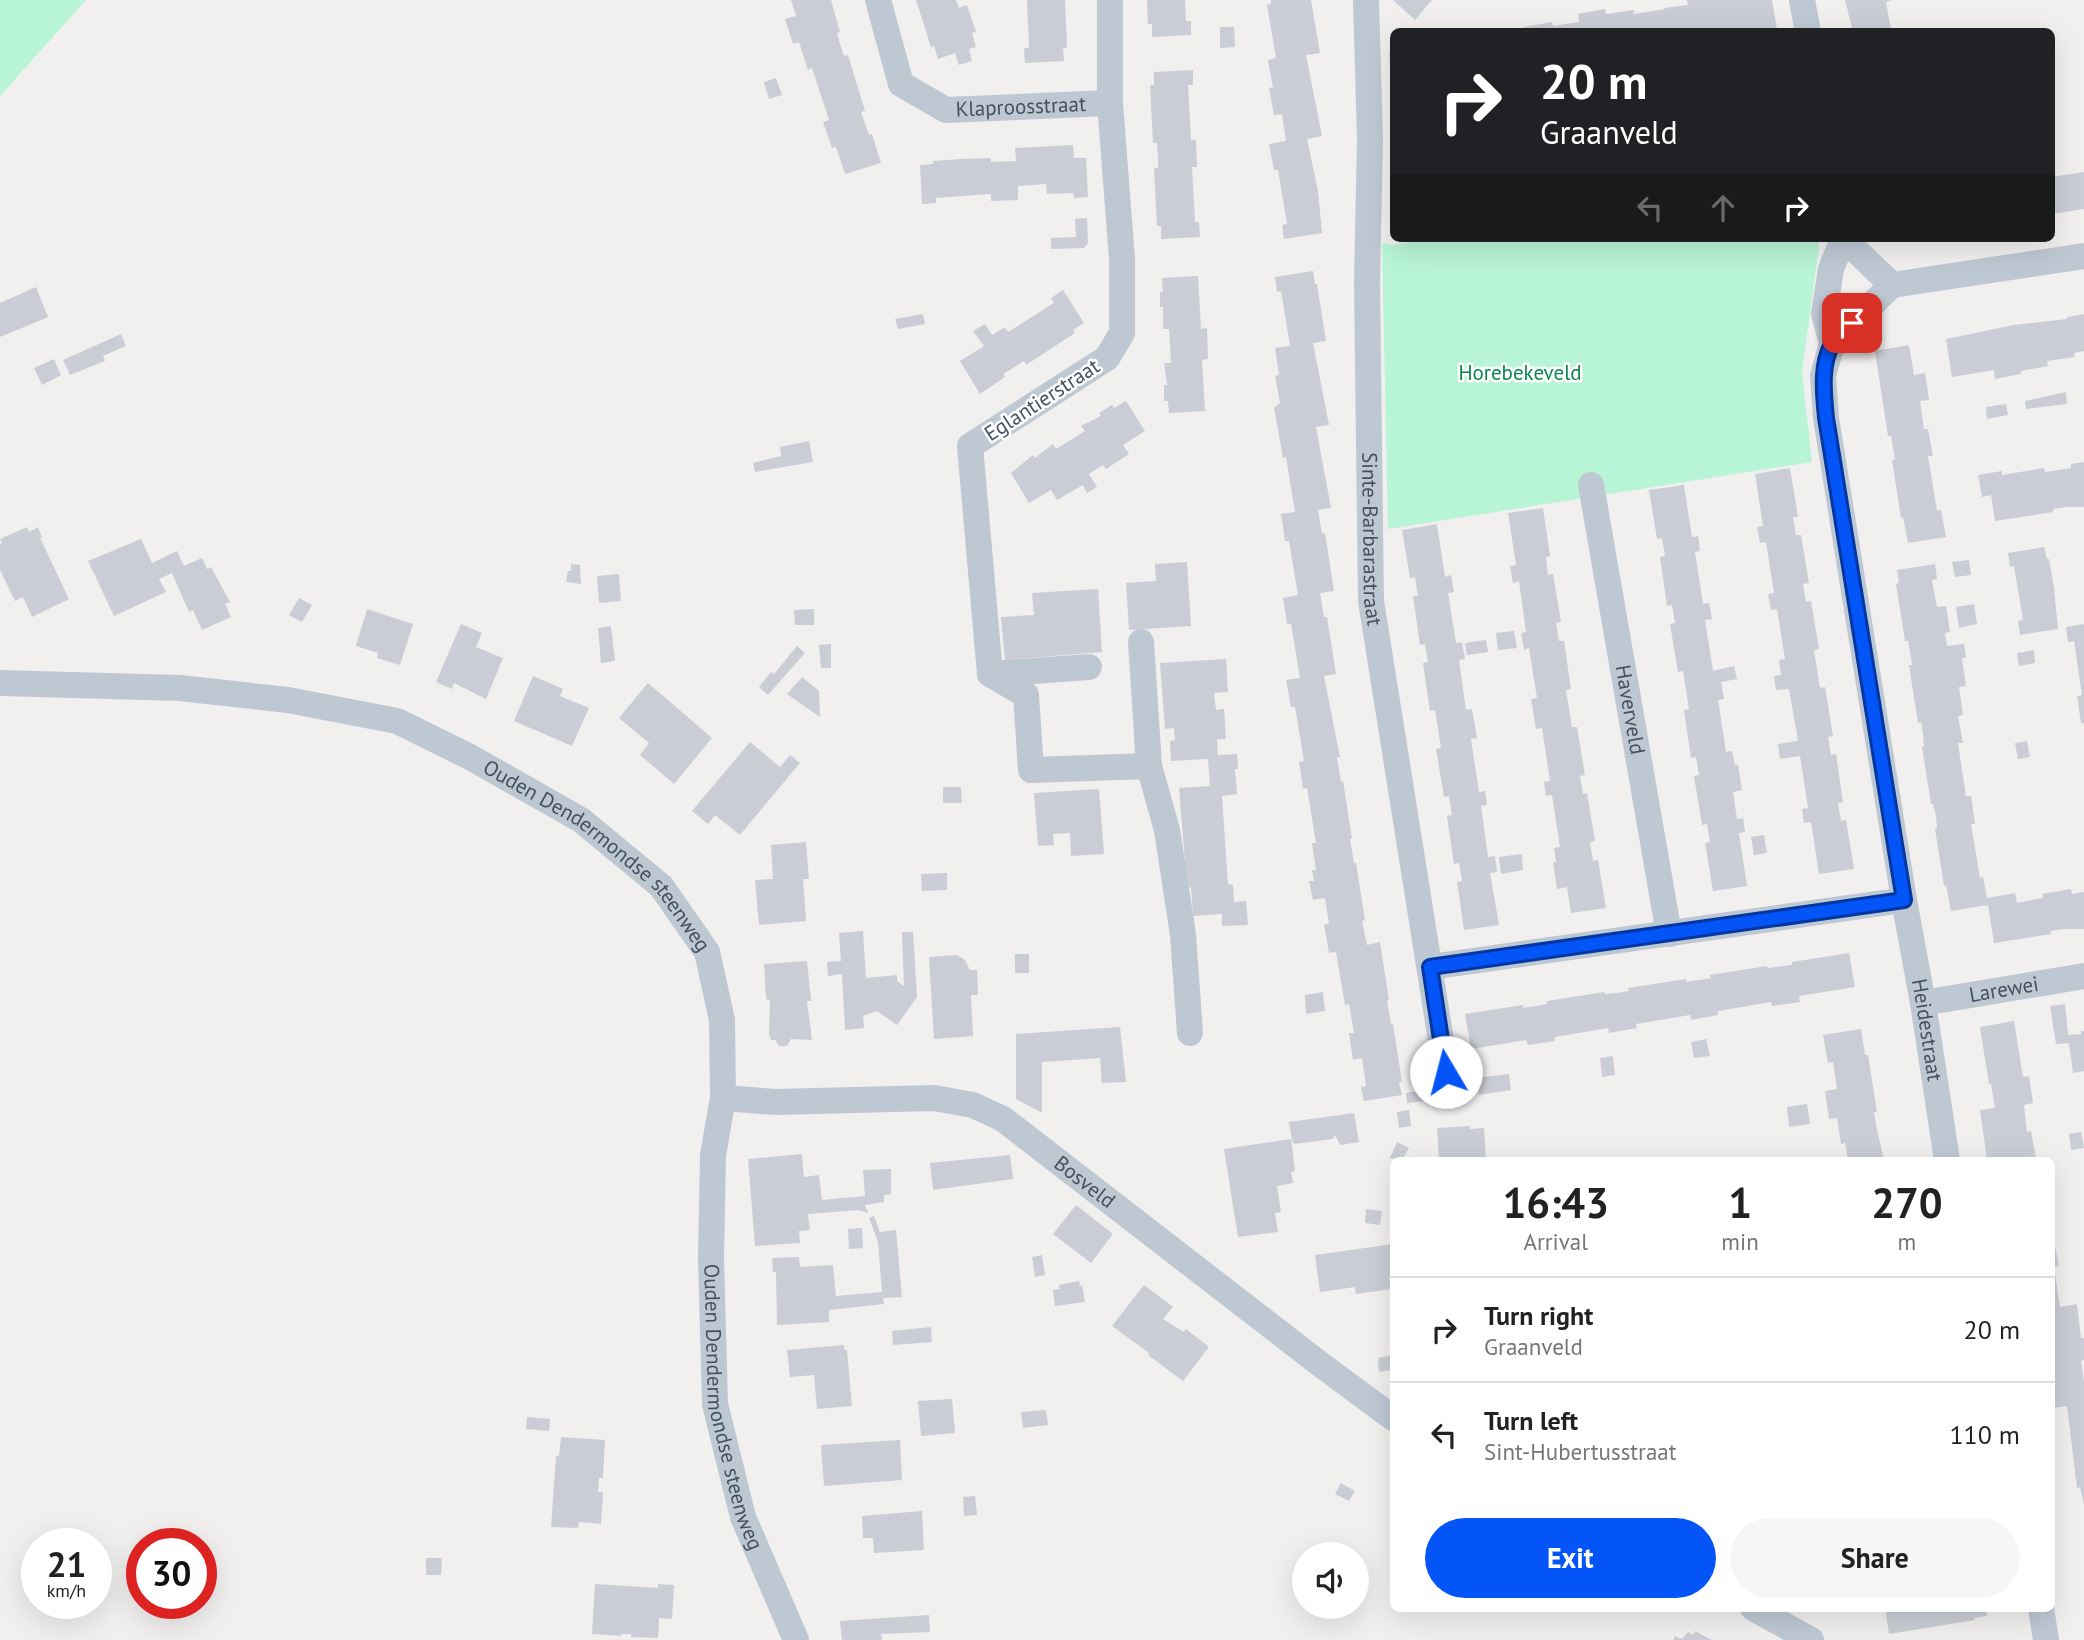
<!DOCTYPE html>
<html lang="en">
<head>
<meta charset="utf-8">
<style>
	body { margin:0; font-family:"PT Sans",sans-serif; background:#f6f6f6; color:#222; height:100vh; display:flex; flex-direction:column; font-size:26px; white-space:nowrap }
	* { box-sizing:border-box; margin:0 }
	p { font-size:23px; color:#767676 }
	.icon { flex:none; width:38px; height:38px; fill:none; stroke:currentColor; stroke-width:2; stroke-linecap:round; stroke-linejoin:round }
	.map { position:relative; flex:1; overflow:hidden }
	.details { position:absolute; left:1390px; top:1157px; width:665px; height:455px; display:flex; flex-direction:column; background:#fff; border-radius:10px; box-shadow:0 7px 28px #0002 }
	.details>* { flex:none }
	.hud { position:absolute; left:1390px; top:28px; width:665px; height:214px; border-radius:10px; box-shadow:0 7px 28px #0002; background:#202124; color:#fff; overflow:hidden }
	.buttons { position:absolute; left:1292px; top:1542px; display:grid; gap:14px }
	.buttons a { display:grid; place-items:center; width:77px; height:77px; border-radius:50%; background:#fff; box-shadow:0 7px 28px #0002; font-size:35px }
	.speed { position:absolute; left:21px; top:1528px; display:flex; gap:14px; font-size:35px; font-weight:700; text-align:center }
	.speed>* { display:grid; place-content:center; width:91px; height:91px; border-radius:50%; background:#fff; box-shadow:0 7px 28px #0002; line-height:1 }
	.speed small { font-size:18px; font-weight:400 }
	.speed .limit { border:10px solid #d22; background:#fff; color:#111 }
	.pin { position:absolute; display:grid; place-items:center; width:60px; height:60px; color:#fff; margin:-30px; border-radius:14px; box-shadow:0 4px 10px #0006 }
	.me { position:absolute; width:77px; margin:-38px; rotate:352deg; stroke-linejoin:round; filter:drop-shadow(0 0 5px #0008) }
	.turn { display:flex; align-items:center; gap:24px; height:147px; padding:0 35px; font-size:32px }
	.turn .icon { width:91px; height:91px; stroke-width:2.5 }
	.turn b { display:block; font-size:49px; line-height:60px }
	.lanes { display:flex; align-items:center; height:66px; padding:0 35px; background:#0003; justify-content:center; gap:35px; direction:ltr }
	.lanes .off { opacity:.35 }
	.eta { display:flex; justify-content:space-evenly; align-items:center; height:119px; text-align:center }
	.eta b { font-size:42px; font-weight:600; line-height:49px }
	.cta { display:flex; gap:14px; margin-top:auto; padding:14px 35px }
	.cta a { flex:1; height:80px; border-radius:42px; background:#0455f7; color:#fff; font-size:28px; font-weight:600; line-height:80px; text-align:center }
	.cta a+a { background:#f6f6f6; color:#222 }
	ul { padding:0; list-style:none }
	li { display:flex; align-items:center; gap:21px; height:105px; padding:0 35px; border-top:2px solid #e0e0e0 }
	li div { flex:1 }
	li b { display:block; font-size:26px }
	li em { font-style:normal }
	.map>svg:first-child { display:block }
	.green { fill:#b8f4d6 }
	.building { fill:#cacdd5 }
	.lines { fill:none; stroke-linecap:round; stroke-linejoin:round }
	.street { stroke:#bec8d3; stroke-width:26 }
	.route-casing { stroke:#0337a1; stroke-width:18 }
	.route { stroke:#0455f7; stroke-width:12 }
	.labels { text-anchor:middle; stroke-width:5; stroke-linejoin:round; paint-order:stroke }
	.street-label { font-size:21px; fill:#45505f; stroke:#fff }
	.park-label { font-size:21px; fill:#0c8454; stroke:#fff }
</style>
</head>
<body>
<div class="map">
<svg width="2084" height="1640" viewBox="0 0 2084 1640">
	<rect width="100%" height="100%" fill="#f2efef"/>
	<path class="green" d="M0 0H86L0 96Z
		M1437 238H1818L1819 247 1802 372 1812 462 1388 529 1382 243 1391 245Z"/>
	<path class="building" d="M791 0H831L840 32 837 33 840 44 844 56 848 55 865 111 861 112 869 135 872 134 881 163 845 174 836 147 832 148 823 122 829 120 812 68 808 70 799 42 793 44 785 19 796 16Z
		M916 0H956L959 8 967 5 976 32 972 33 976 47 969 49 972 61 959 65 955 53 938 59 934 46 931 47Z
		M1027 0H1065L1067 48H1063L1064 61 1025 63 1024 48H1029Z
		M1147 0H1185L1186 21H1191V35L1152 37V24H1148Z
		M1271 0H1311L1320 53 1306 55 1322 136 1307 139 1318 191 1322 233 1284 239 1282 225 1287 224 1278 170H1274L1269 144 1286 141 1282 114 1274 115 1269 88 1273 87 1268 60 1276 58 1267 5 1271 4Z
		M1393 0H1432L1415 20Z
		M1687 0H1772L1777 29 1760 32H1525L1524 27 1552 22 1553 26 1579 22 1578 14 1605 9 1606 14 1634 10V14L1665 9 1664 8 1688 5Z
		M1845 0H1892L1886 2 1891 29 1887 32H1853Z
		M1220 27H1234L1235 47 1220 48Z
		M1389 54H1393V73H1391Z
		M1193 70V85H1188L1191 140H1196L1197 167H1192L1195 222H1199L1200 237 1161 239V226H1157L1154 168H1158V155L1157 143H1153L1150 85H1154V72Z
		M776 78 782 95 769 99 764 82Z
		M1073 145 1074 158H1086L1088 197 1074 198 1073 193 1047 194 1046 184 1018 186V200L991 201V194L936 198V203L922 204 920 165 933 164V161L961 159 991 158V162L1016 161 1015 148Z
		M2084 172V209L2051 214V177Z
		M1087 218 1088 243 1084 248 1051 249V238L1076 237 1075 219Z
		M1313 271 1315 284H1317L1326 341 1313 343 1329 425 1316 427 1331 508 1318 510 1322 534 1325 533 1334 591 1320 593 1324 617H1327L1336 674 1324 676 1340 757H1337L1341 782 1343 781 1352 839H1350L1354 863H1356L1365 920 1362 921 1367 945 1380 942 1389 1000 1387 1001 1391 1024H1393L1402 1082H1399L1402 1095 1364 1101 1361 1087 1366 1086 1362 1058 1353 1060 1349 1033H1354L1349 1004 1345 1005 1336 952 1329 953 1324 924H1329L1325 898 1313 900 1309 881H1314L1312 870H1316L1312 843H1316L1307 788 1303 789 1299 762 1304 761 1295 707H1291L1286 680 1300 678 1291 624H1287L1283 598 1298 595 1289 541H1285L1281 514 1295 512 1286 457 1283 458 1274 408 1280 403 1275 376 1279 375 1275 348 1290 346 1281 291 1277 292 1275 277Z
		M1198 276 1201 329 1207 328 1208 359 1202 360 1205 411 1169 413 1168 401H1164V385H1167L1164 363H1171L1169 329H1163V307H1160V292H1163L1162 278Z
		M36 287 48 317 0 337V303Z
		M1063 290 1084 323 1073 330 1075 333 1026 365 1024 361 1013 368 1003 374 1005 377 980 394 960 361 984 346 973 331 985 324 992 335 1005 327 1008 332 1054 303 1051 298Z
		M923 314 925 324 898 329 895 319Z
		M2084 314V351L2074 353 2075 357 2047 361 2048 366 2021 371V374L1995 379 1994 370 1952 377 1946 339 2014 325 2067 319V317Z
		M121 334 126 346 103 356 105 361 70 375 63 360Z
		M1909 345 1914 375 1925 373 1929 400 1920 401 1924 429H1928L1933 456H1928L1937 511 1941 510 1946 537 1908 543 1903 517 1901 518 1892 460H1895L1891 436H1888L1875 351Z
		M54 359 61 375 42 385 34 368Z
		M2066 392 2067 404 2026 409 2025 401Z
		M1126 401 1145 431 1123 445 1129 454 1106 469 1103 465 1089 474 1097 487 1087 493 1083 485 1057 500 1051 490 1029 503 1011 473 1033 455 1035 458 1053 444 1056 449 1085 431 1081 426 1101 416 1099 413 1112 405 1114 408Z
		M2006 404 2008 415 1987 419 1986 407Z
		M809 441 813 462 755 472 753 463 781 456 780 447Z
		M2084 462V507H2065L2053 509V512L1995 521 1991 495 1982 497 1978 475 2002 471V475L2044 468 2045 472 2071 468V464Z
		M1790 468 1798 517H1793L1796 535H1801L1809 583 1803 584 1806 602 1811 601 1819 649 1814 650 1820 688 1825 687 1833 736 1828 737 1831 755 1836 754 1843 802 1838 803 1841 821 1846 820 1854 869 1819 874 1811 822 1804 823 1802 809 1808 808 1800 756 1780 759 1778 744 1798 741 1789 689 1776 690 1774 676 1781 675 1779 660 1785 659 1777 609 1771 610 1768 594 1774 593 1766 542 1760 543 1757 527 1763 526 1755 474Z
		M1684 485 1692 537 1698 536 1700 551 1695 552 1703 604 1709 603 1712 619 1705 620 1713 671 1734 666 1737 679 1721 682 1724 699 1718 700 1726 752 1732 751 1735 765H1738L1742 790 1733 792 1737 819 1743 818 1745 832 1739 833 1747 886 1713 891 1705 843 1710 842 1707 824 1702 825 1694 776 1699 775 1696 757 1691 758 1684 710 1689 709 1683 671 1678 672 1670 624 1675 623 1672 605 1667 606 1660 557 1665 556 1662 538 1657 539 1649 490Z
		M1543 508 1550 556 1546 557 1548 575 1553 574 1561 622 1556 623 1559 641H1564L1571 689 1566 690 1572 727H1577L1585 775 1580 776 1583 794 1587 793 1595 841 1590 842 1593 861 1598 860 1606 908 1571 913 1567 887 1557 889 1553 862H1556L1554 848 1560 847 1552 795 1546 796 1544 782 1550 781 1542 728 1536 729 1531 699 1537 698 1529 648 1524 650 1521 633 1526 632 1519 581 1513 583 1510 566 1516 565 1508 513Z
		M1437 524 1445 577 1451 575 1454 592 1448 593 1456 643 1462 642 1465 659 1459 660 1466 710 1472 709 1477 738 1471 739 1479 792 1485 791 1487 805 1481 806 1488 857 1495 856 1497 872 1490 873 1499 925 1464 930 1457 882 1462 881 1459 863 1454 864 1447 816 1452 815 1449 796 1444 797 1436 749 1441 748 1435 710 1430 711 1423 663 1428 662 1425 644 1420 645 1413 596H1418L1415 577 1410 578 1402 530Z
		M27 527 29 532 38 527 42 537 40 538 69 599 32 617 23 597 15 601 0 570V544L2 543 0 539Z
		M141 539 152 563 177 551 184 566 202 558 207 569 211 567 230 602 225 604 231 617 202 630 193 610 189 612 172 573 159 579 166 592 114 616 88 561Z
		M2044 547 2047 559H2049L2054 588 2058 629 2020 635 2018 621 2023 620 2014 566 2010 567 2008 553Z
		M1969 560 1971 575 1955 577 1952 562Z
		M1187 562 1191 626 1129 630 1126 583 1156 581 1155 564Z
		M571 564 580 565 581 584 566 582 568 571H571Z
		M1935 564 1937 579 1932 580 1937 607 1946 606 1950 632 1945 633 1947 646 1964 644 1966 658H1962L1966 686 1959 687 1963 715 1958 716 1963 743H1958L1966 796H1971L1975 824H1971L1980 878 1983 877 1987 898 2015 893 2017 903 2043 898 2042 894 2071 889 2072 894 2084 892V929H2063L2051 931V934L1994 943 1988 905 1951 911 1946 885 1944 886 1935 829 1937 828 1936 816 1933 804H1931L1922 747 1924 746 1923 734 1921 722 1918 723 1909 665H1912L1910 652 1908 641H1905L1896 584 1899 583 1897 570Z
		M619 574 621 601 599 603 597 576Z
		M1098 589 1102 652 1005 660 1001 617 1034 615 1032 593Z
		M299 598 312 605 302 622 289 615Z
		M1974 604 1977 624 1959 628 1956 607Z
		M367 609 413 624 400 665 377 658 378 653 356 646Z
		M814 609V625H795L794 610Z
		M461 624 482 633 476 647 503 658 486 699 454 683 452 689 436 682Z
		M2084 624V723H2081L2077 696 2082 695 2074 641 2068 642 2066 627Z
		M611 626 615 661 601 663 598 628Z
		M1514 631 1517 648 1498 650 1496 633Z
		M1486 640 1488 652 1467 655 1465 643Z
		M831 644V668H821L819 645Z
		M797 646 805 653 768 695 759 687 771 672 774 674Z
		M2034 650 2035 663 2019 666 2017 653Z
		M1226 659 1228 692 1214 693 1216 710 1224 709 1226 739H1217L1218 755 1237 754 1238 769H1235L1237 794 1222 796 1228 884 1233 885 1234 902 1246 901 1248 925 1222 926V914L1193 916 1191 887 1187 888 1179 788 1210 786 1208 759 1171 761 1170 741 1175 740 1174 728 1165 729 1160 663Z
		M533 676 563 689 560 696 589 708 572 746 514 721Z
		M802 677 819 691 820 717 787 694Z
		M648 683 712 738 674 784 640 755 649 743 619 718Z
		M2027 741 2030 757 2018 759 2015 743Z
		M750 742 780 767 790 755 800 763 740 835 715 815 708 824 692 811Z
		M943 787H961L962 803H943Z
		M1099 789 1104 854 1071 856 1070 833 1053 834 1054 845 1038 846 1034 793Z
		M1764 835 1767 853 1754 855 1751 837Z
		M806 842 809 879H803L806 921 759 925 755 880 773 879 771 845Z
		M1522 854 1523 870 1501 874 1499 857Z
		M947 873V890L922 891 921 874Z
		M863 931 866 978 897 975V981L904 986 902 932H913L917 997 897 1025 877 1011 863 1016 864 1028 845 1030 842 974 828 976 827 962 841 961 839 933Z
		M1849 953 1855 987 1799 996 1800 1002 1772 1006 1771 1002 1718 1011V1015L1691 1020 1690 1015 1636 1024 1637 1028 1609 1033 1608 1028 1555 1037V1041L1528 1045 1526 1040 1471 1049 1465 1014 1523 1005V1008L1536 1006 1547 1004V1001L1604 992 1605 994 1617 993 1629 991 1628 988 1686 979V982L1699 980 1711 978 1710 975 1767 966 1768 968 1792 965V962Z
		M1015 954H1029V973H1015Z
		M957 955 965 960 970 970H977L978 995H971L973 1036 934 1039 929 957Z
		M807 961 811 1001H807L812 1040 791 1039 787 1046H779L775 1040H771L769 1034 770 1000H767L766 996 764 964Z
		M1323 992 1325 1011 1306 1014 1305 995Z
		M2065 1004 2068 1035 2081 1034V1031H2084V1071L2073 1073 2069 1043 2056 1044 2050 1006Z
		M2014 1021 2023 1077 2029 1076 2031 1089 2033 1103 2024 1105 2027 1132 2031 1131 2036 1158 2028 1160H1987L1980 1110 1995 1108 1991 1084H1989L1980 1027Z
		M1120 1027 1126 1082 1102 1083 1100 1058 1042 1062V1113L1016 1099V1034Z
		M1861 1029 1865 1055H1868L1877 1112H1874L1876 1125 1884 1160H1848L1845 1143 1841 1144 1837 1118 1829 1119 1825 1091 1837 1089 1833 1062 1828 1063 1823 1035Z
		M1706 1039 1710 1056 1694 1058 1691 1042Z
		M1613 1056 1615 1075 1602 1077 1600 1058Z
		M1509 1074 1511 1090 1479 1095 1476 1078Z
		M1424 1090 1426 1101 1407 1103 1406 1093Z
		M1807 1104 1810 1124 1789 1127 1787 1107Z
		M1409 1110 1411 1126 1399 1128 1397 1112Z
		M1354 1113 1359 1142 1340 1145 1335 1135 1333 1139 1294 1144 1292 1141 1289 1122Z
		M1470 1126V1129L1484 1128 1486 1160H1439L1437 1128Z
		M2081 1132 2084 1148 2071 1150 2069 1134Z
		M1291 1139 1295 1171 1291 1172 1293 1183 1277 1186 1281 1212 1275 1213 1278 1232 1238 1237 1224 1149Z
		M1397 1142 1409 1148 1402 1160 1390 1158Z
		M802 1154 804 1177 819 1175 822 1200 865 1196 863 1170 891 1169V1194L884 1195V1202L865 1205 868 1213 858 1210 808 1214 810 1230 799 1231 800 1243 755 1246 748 1159Z
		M1010 1155 1013 1179 933 1190 930 1163Z
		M1076 1205 1113 1234 1091 1263 1053 1234Z
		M1366 1209 1382 1211 1380 1225 1365 1223Z
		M874 1216 880 1232 896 1230 902 1297 883 1298 884 1304 829 1310V1322L777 1325 776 1272H773L772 1258 799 1257 800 1267 833 1265 836 1296 882 1292 878 1242 869 1218Z
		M862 1228 863 1248 849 1249 848 1229Z
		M2051 1228 2059 1266 2054 1267 2060 1307 2077 1304 2081 1338H2084V1360L2081 1361 2084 1382V1505L2080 1487 2077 1488 2067 1406 2052 1408 2051 1404Z
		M1393 1244V1276H1389L1391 1289 1356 1294 1355 1287 1320 1292 1315 1255Z
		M1042 1255 1045 1275 1035 1277 1032 1257Z
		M1079 1281 1080 1286 1082 1285 1085 1302 1055 1306 1053 1290 1060 1289 1059 1285Z
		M1144 1285 1173 1307 1163 1319 1184 1332 1186 1329 1209 1347 1183 1381 1148 1355 1149 1353 1112 1326Z
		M931 1327 932 1342 893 1345 892 1331Z
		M844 1345V1350H847L852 1406 817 1409 814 1375 790 1377 787 1350Z
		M1393 1355V1370L1379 1372 1378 1358Z
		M952 1399 955 1433 921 1436 918 1401Z
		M1046 1410 1048 1425 1023 1428 1021 1412Z
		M527 1417 550 1419 549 1431 526 1429Z
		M561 1437 605 1440 603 1478H599L598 1492H603L601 1524 579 1522 578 1528 551 1527 556 1456H559Z
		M900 1440 902 1480 824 1486 821 1445Z
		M1341 1483 1355 1491 1349 1501 1335 1494Z
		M975 1496 977 1515 964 1516 963 1497Z
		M922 1511 924 1550 874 1553 873 1538H863L862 1516Z
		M426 1558H442L441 1575H426Z
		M595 1584 658 1588V1584L674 1585 672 1619 659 1618 658 1638 631 1637V1634H621V1636L592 1634Z
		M1885 1608H1986L1987 1616 1974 1618 1975 1620 1889 1634Z
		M929 1615 930 1632 881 1634 882 1640H842L840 1621Z
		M1695 1631 1712 1640H1673L1675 1636 1682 1639 1688 1632 1693 1635Z"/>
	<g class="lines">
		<g class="street">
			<path id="s1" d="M878 0 901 84 946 110 1110 103"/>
			<path d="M1110 0V103L1122 259V333L1107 358 970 446 990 674 1026 695 1031 770 1149 766 1141 642"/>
			<path id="s2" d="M1366 0 1370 139 1367 282 1371 601 1446 1072"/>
			<path d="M1802 0 1808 32"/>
			<path d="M1843 238 1892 285"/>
			<path id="s3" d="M1892 285 1832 343 1823 376 1826 418 1904 900 1923 1003 1947 1160"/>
			<path d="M1892 285 2084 256"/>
			<path d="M1832 343 1824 314 1831 269 1843 239"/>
			<path id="s4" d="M1591 485 1669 934"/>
			<path d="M990 674 1089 667"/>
			<path id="s5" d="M0 683 180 688 288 700 397 721 470 757 581 820 661 886 707 952 722 1020 723 1098 713 1155 711 1257 715 1404 743 1517 796 1640"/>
			<path d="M1149 766 1167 830 1183 935 1190 1033"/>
			<path d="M1430 967 1904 900"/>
			<path id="s6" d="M1923 1003 2084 976"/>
			<path id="s7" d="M723 1098 776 1102 934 1098 973 1105 1003 1119 1320 1364 1393 1418"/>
			<path d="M1753 1608 1811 1640"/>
			<path d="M2041 1608 2046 1640"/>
		</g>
	</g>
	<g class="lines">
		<g class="route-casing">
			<path id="route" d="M1446 1072 1430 967 1904 900 1826 418C1824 394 1820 367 1832 344 1835 336 1846 329 1852 323"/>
		</g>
		<use href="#route" class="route"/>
	</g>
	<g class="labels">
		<g class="street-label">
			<text dy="7" stroke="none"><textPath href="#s1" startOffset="214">Klaproosstraat</textPath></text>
			<text transform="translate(1042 400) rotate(-33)" y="7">Eglantierstraat</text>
			<text dy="7" stroke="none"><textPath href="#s2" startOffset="539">Sinte-Barbarastraat</textPath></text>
			<text dy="7" stroke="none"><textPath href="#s4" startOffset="228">Haverveld</textPath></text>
			<text dy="7" stroke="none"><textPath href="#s5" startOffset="644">Ouden Dendermondse steenweg</textPath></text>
			<text dy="7" stroke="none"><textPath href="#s6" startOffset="82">Larewei</textPath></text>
			<text dy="7" stroke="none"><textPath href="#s3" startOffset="780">Heidestraat</textPath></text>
			<text dy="7" stroke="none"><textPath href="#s7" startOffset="387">Bosveld</textPath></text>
			<text dy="7" stroke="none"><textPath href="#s5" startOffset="1253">Ouden Dendermondse steenweg</textPath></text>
		</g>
		<g class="park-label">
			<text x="1520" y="380">Horebekeveld</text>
		</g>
	</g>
</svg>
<div class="buttons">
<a><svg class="icon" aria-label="sound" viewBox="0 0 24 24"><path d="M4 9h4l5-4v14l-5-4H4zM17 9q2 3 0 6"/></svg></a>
</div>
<div class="speed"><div>21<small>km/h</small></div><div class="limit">30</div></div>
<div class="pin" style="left:1852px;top:323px;background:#d93025"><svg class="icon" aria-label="arrive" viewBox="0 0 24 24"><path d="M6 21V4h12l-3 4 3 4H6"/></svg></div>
<svg class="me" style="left:1446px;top:1072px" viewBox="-20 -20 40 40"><circle r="19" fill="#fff"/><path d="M0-13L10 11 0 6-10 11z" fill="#0455f7"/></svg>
<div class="hud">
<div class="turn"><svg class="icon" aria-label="right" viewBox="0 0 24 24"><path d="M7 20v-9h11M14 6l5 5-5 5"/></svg><div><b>20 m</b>Graanveld</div></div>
<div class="lanes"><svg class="icon off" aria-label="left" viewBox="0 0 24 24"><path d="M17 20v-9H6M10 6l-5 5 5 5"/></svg><svg class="icon off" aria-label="ahead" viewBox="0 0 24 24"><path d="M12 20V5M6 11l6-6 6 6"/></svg><svg class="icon" aria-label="right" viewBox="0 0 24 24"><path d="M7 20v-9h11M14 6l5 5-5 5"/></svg></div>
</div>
<section class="details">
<div class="eta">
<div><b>16:43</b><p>Arrival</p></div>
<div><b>1</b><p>min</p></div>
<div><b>270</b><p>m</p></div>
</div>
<ul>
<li><svg class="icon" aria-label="right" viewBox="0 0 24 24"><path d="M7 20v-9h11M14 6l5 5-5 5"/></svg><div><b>Turn right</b><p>Graanveld</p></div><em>20 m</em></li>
<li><svg class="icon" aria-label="left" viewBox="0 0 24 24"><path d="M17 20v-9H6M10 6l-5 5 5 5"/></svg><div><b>Turn left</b><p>Sint-Hubertusstraat</p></div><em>110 m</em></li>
</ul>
<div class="cta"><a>Exit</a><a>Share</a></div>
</section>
</div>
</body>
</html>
